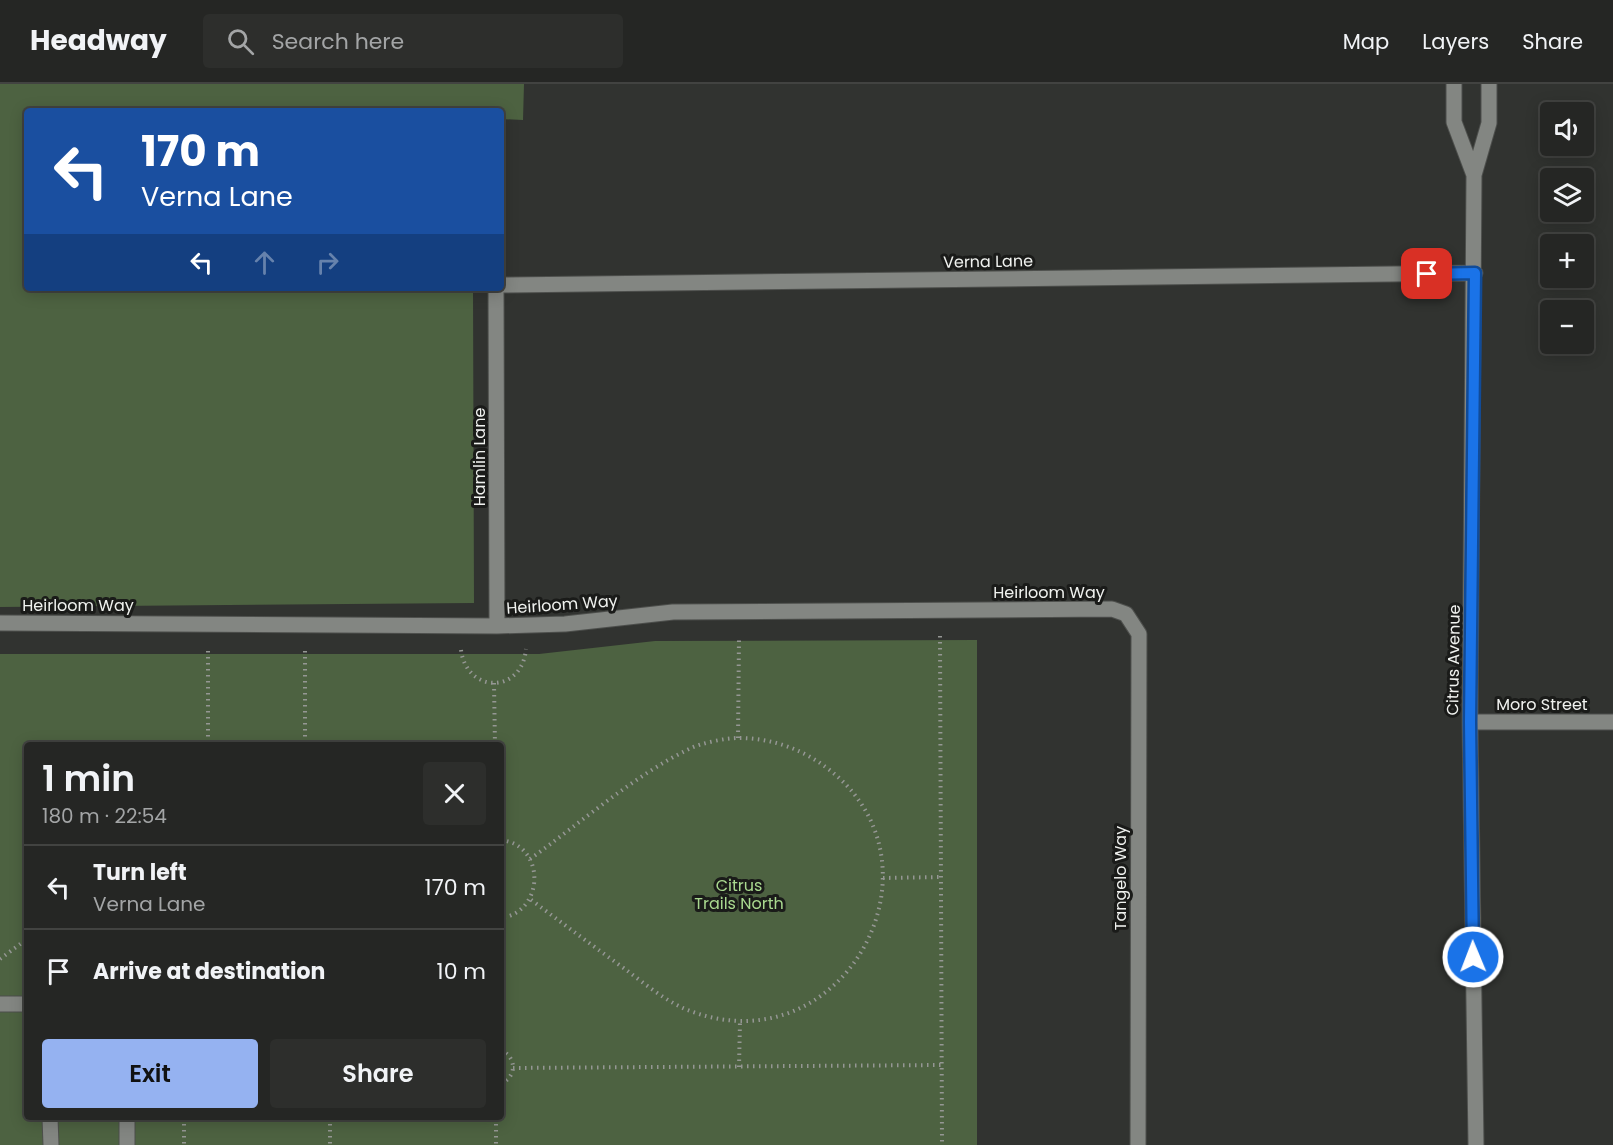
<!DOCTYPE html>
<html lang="en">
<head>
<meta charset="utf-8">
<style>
	body { margin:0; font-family:Poppins,sans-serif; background:#2d2e2c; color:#f1f3f6; height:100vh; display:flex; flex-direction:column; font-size:22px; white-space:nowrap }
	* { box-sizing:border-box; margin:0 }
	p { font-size:20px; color:#a3a5a6 }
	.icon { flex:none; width:33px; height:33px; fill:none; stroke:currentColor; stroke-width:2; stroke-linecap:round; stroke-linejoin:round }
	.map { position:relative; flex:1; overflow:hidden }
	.details { position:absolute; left:24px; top:658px; width:480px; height:378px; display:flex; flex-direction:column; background:#252624; border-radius:6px; box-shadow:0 3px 15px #0003,0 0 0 2px #424341 }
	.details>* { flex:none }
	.top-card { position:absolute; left:24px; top:24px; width:480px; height:183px; border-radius:6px; box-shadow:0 3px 15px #0003,0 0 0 2px #424341; background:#1a4fa0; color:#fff; overflow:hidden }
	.tools { position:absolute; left:1540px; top:18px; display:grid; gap:12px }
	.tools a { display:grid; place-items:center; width:54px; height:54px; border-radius:6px; background:#252624; box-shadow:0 3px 15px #0003,0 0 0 2px #424341; font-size:30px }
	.pin { position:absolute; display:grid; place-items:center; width:51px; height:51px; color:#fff; margin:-26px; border-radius:12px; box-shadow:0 3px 9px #0006 }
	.me { position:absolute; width:66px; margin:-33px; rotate:359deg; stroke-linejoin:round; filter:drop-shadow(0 0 4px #0008) }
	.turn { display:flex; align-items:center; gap:21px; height:126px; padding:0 18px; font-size:27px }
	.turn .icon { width:78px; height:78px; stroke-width:2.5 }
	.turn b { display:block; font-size:42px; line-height:51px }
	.lanes { display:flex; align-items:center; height:57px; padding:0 18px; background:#0003; justify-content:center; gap:30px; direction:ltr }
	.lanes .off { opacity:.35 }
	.round { display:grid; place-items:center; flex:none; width:63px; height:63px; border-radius:6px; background:#2d2e2c }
	.headline { display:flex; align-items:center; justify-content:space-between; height:102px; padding:0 18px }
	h1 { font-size:36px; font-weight:600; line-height:45px }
	.primary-button { display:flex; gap:12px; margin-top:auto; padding:12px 18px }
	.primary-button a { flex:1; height:69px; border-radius:6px; background:#95b2f1; color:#111; font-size:24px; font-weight:600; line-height:69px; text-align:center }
	.primary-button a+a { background:#2d2e2c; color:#f1f3f6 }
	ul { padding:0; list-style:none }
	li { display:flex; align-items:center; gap:18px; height:84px; padding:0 18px; border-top:2px solid #424341 }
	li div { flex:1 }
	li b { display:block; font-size:22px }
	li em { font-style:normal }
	header { display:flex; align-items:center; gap:36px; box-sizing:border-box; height:84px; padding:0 30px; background:#252624; border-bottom:2px solid #424341 }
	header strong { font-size:28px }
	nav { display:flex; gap:33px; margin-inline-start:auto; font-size:21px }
	.search { width:420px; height:54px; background:#2d2e2c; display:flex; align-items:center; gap:15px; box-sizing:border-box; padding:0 21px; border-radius:6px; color:#a3a5a6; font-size:22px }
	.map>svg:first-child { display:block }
	.green { fill:#4d6241; fill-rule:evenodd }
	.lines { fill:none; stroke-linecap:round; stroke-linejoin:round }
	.minor-casing { stroke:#4d4f4c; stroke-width:17 }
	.path { stroke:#959794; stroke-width:4; stroke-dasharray:1.5 4.5; stroke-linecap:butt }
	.minor { stroke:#838682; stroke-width:15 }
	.route-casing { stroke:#114b97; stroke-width:15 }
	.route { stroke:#1a73e8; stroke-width:10 }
	.labels { text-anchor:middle; stroke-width:6; stroke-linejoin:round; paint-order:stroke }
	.street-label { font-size:16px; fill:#f0f2ef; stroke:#1a1b19 }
	.park-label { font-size:16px; fill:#a9d98f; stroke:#1a1b19 }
</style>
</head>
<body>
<header>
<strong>Headway</strong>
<div class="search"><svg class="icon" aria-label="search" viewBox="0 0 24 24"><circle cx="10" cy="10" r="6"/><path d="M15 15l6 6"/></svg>Search here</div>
<nav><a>Map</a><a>Layers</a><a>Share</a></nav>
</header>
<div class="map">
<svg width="1613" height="1061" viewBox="0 0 1613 1061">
	<rect width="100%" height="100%" fill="#313330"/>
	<path class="green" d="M0 0H524L523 36 501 35V27H27V204H473L474 519 0 523Z
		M977 556V1061H0V570H539L655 557ZM27 662H501V1034H27Z"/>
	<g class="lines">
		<g class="minor-casing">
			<path id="minor" d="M1454 0V38L1474 91
				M501 201 1475 189
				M496 204 497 542
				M0 539 497 542 565 540 673 528 1112 525 1126 530 1139 550 1138 1061
				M1470 638H1613
				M0 920H27
				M50 1034 51 1061
				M127 1034V1061
				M1476 1061 1470 638 1474 91 1489 39V0"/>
		</g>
		<path class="path" d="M940 552 942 1061
			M461 566C467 610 522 610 526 565
			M208 567V662
			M305 567V662
			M494 599 495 662
			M738 654 739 553
			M501 756C546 761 545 828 501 834
			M530 775C579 740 635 691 689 665 701 659 725 654 739 654 771 654 802 665 827 684 954 779 845 982 693 928 669 920 645 900 625 885 593 862 562 839 530 815
			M883 794 941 793
			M0 875 27 855
			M501 966C517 974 517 992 501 1000
			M739 983 740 937
			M513 984 942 981
			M184 1034V1061
			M330 1034V1061
			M496 1034V1061"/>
		<use href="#minor" class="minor"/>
	</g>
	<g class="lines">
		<g class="route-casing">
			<path id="route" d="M1427 190 1475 189 1470 638 1473 873"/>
		</g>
		<use href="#route" class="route"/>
	</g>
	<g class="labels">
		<g class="street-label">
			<text transform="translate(988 177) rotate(-1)" y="6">Verna Lane</text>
			<text transform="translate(479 373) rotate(-90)" y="6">Hamlin Lane</text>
			<text x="1049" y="514">Heirloom Way</text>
			<text transform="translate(562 520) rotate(-4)" y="6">Heirloom Way</text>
			<text x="78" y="527">Heirloom Way</text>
			<text transform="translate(1453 576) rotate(-89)" y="6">Citrus Avenue</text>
			<text x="1542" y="626">Moro Street</text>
			<text transform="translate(1120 794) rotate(-90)" y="6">Tangelo Way</text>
		</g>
		<g class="park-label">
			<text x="739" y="807">Citrus<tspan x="739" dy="18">Trails North</tspan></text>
		</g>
	</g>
</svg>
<div class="tools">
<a><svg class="icon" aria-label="sound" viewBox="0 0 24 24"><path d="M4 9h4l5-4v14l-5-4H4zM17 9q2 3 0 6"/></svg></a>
<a><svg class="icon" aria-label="layers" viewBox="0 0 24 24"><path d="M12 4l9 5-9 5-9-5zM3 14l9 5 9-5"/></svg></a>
<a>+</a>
<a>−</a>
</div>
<div class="pin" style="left:1427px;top:190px;background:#d93025"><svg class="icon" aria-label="arrive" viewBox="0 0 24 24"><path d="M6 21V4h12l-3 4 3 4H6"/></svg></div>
<svg class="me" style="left:1473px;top:873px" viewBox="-20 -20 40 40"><circle r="17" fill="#1a73e8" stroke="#fff" stroke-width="3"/><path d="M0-11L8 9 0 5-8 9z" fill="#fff"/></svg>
<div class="top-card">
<div class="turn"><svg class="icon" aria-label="left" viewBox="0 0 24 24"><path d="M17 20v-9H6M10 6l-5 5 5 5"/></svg><div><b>170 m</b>Verna Lane</div></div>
<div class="lanes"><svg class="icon" aria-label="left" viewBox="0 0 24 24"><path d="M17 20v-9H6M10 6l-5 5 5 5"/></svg><svg class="icon off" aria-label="ahead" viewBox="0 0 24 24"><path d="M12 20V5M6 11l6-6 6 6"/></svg><svg class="icon off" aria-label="right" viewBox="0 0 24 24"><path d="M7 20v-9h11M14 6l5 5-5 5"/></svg></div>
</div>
<section class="details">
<div class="headline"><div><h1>1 min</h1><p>180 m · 22:54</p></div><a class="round"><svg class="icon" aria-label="close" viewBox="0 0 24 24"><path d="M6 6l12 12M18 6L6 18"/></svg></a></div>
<ul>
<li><svg class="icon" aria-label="left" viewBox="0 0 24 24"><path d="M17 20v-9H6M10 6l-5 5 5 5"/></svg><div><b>Turn left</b><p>Verna Lane</p></div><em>170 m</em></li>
<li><svg class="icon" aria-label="arrive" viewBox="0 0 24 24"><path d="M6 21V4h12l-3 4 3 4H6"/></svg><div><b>Arrive at destination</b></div><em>10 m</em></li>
</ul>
<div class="primary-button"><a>Exit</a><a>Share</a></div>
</section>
</div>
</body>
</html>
